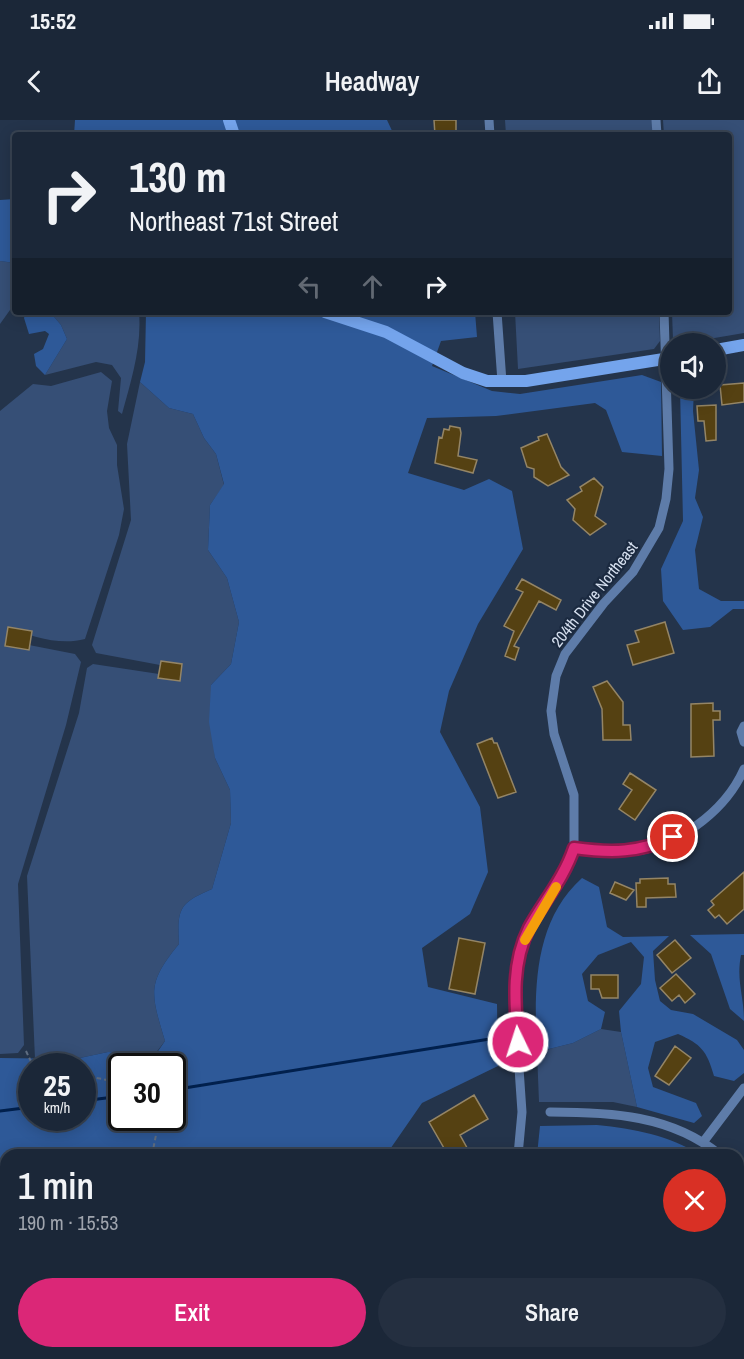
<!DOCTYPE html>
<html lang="en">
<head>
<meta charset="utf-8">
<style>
	body { margin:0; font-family:"Archivo Narrow",sans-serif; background:#242f40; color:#f1f3f6; height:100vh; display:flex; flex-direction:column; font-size:22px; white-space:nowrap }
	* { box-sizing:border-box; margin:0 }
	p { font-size:20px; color:#a0a5ae }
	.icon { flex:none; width:33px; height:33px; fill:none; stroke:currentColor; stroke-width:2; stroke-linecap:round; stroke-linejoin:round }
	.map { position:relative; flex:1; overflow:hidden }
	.details { position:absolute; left:0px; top:1029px; width:744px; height:210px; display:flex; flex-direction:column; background:#1b2738; border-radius:18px 18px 0 0; box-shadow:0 3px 15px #0003,0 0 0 2px #394453 }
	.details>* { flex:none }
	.top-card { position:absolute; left:12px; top:12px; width:720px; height:183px; border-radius:6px; box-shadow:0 3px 15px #0003,0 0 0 2px #394453; background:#1b2738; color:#f1f3f6; overflow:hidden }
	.fabs { position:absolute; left:660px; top:213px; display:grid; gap:12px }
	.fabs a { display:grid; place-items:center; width:66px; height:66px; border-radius:50%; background:#1b2738; box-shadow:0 3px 15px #0003,0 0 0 2px #394453; font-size:30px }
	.speed { position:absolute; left:18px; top:933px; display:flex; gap:12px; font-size:30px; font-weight:700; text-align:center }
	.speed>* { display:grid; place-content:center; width:78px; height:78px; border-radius:50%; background:#1b2738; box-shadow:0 3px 15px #0003,0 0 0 2px #394453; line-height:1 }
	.speed small { font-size:15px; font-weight:400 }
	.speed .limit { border:3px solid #111; border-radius:9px; background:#fff; color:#111 }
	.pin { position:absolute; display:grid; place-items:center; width:51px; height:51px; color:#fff; margin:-26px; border:3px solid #fff; border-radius:50%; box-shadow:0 2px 6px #0007 }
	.me { position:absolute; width:66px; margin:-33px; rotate:356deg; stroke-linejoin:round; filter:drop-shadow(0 0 4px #0008) }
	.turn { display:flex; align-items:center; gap:21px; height:126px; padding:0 18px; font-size:27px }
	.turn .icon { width:78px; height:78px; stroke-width:2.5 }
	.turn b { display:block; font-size:42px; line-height:51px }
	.lanes { display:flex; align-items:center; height:57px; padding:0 18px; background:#0003; justify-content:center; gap:30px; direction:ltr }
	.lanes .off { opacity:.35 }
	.round { display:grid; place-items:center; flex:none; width:63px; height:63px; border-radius:32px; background:#242f40 }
	.overview { display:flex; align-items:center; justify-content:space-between; height:102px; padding:0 18px }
	h1 { font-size:36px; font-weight:600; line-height:45px }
	.cta { display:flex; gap:12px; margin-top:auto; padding:12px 18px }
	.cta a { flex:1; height:69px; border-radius:36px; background:#db2777; color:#fff; font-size:24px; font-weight:600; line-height:69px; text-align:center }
	.cta a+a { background:#242f40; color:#f1f3f6 }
	.status { display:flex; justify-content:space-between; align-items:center; height:42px; padding:0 30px; background:#1b2738; direction:ltr }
	.status svg { height:16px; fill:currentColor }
	header { display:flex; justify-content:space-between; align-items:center; height:78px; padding:0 18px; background:#1b2738; font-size:27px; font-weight:600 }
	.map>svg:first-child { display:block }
	.green { fill:#364f76 }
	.forest { fill:#2e5998; fill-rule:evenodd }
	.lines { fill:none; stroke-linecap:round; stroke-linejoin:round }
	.stream { stroke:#01204d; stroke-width:3 }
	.building { fill:#554112; stroke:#948566; stroke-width:1.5 }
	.path { stroke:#606e82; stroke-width:2; stroke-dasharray:4.5 3; stroke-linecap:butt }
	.street { stroke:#5e7ca9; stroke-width:9 }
	.secondary { stroke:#74a4ec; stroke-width:12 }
	.route-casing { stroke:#8e194d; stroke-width:15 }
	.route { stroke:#db2777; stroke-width:10 }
	.slow { stroke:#f59e0b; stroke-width:10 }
	.labels { text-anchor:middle; stroke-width:4.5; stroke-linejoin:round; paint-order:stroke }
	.street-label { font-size:16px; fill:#d7e1f0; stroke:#1b2a40 }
</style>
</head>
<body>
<div class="status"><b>15:52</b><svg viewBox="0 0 49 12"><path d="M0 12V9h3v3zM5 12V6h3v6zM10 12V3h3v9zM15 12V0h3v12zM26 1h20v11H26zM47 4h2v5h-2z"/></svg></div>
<header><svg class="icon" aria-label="back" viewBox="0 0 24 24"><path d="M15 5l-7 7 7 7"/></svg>Headway<svg class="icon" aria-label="share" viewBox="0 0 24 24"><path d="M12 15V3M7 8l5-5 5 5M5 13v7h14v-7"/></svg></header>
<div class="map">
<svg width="744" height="1239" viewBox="0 0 744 1239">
	<rect width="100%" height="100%" fill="#24344b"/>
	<path class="green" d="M505 0H652L653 15H506Z
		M663 0H744V213L685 223 673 220 672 192H729V15H664Z
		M0 141 15 143V183L0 204Z
		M50 192H139C142 227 131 261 122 294L118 291 121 258 112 245 96 242 45 255 67 219 61 205Z
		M515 192H659L660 221 654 229 518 249Z
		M101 252 112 261 107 291 109 308 117 325V345L124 389 119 415 85 519C59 526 32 516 8 508L5 525H29L75 534 81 542 66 605 18 764 24 925 18 933 0 934V291L33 264 51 266Z
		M140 262 169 288 193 294 204 318 216 334 224 365 210 385 208 430 227 458 239 502 231 544 211 565 215 638 230 670 231 703 212 769C179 783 177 789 179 824 146 864 151 874 165 921L155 934 108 932 75 939H35L27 756 79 593 87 548 93 544 159 554 158 558 179 561 182 544 161 541 160 545 96 533 92 525 131 400 127 324Z
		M601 909 621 912 637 987 613 982H539L537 932 573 923Z"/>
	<path class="forest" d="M75 0H387L394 15H74Z
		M15 79V143L0 141V80Z
		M26 192H50L61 205 67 219 45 255 36 246 34 234 43 229 49 214 45 211 29 214 24 198Z
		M146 192H475L477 217 441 221 432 246 492 271 520 274 642 255 661 262 662 336 622 332 606 290 595 283 496 296 427 298 408 353 464 370 489 359 512 371 523 429 478 504 449 571 440 612 480 687 488 752 470 794 422 828 428 867 497 884 498 946 422 983 386 1035H6V1233H192L189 1239H0V938L75 939 108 932 156 934 165 921C151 874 146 864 179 824 177 789 179 783 212 769L231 703 230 670 215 638 209 602 211 565 231 544 239 502 227 458 208 430 210 385 224 364 216 334 204 318 193 294 169 288 140 262 145 242ZM32 946H82V998H32ZM122 946H172V998H122Z
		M680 269H694L693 291 699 350 695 378 703 397 695 430 699 469 721 481H744V489H733L710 507 683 510 663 481 661 449 683 401Z
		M582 758 599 767 607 807 623 817 669 816 653 831 655 860 660 881 671 890 693 894 737 920 744 930V953L734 961 714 956C707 931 701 924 678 914L655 922 648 948 653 967 696 983 702 996 694 1003 637 987 621 912 619 891 641 864 644 837 631 822 598 835 582 854 588 881 605 892 601 909 573 923 537 932C534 871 533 802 582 758Z
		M744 814V835H741C736 861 744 875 744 901L730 889 711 834 690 815Z
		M597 1005C635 1009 668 1015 701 1035H537L540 1006Z
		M744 1178V1239H544L539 1233H738V1180Z"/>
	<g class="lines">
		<path class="stream" d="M172 970 496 918
			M82 981 122 976
			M0 991 32 987"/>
	</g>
	<path class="building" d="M434 0H456V15H435Z
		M744 263V282L722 285 720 265Z
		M716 285V320L706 321 704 301H698L697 286Z
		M450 306 460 308 461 313 458 336 477 340 473 353 435 343 439 317 442 318 444 309 449 310Z
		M547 314 561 347 569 355 548 366 534 357V349L527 347 521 328 539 320 538 317Z
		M594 358 603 367 595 396 606 404 590 415 573 400 575 389 567 380 582 371 580 367Z
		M522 459 561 480 556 490 539 481 514 526 519 528 515 540 505 536 514 511 504 506 523 472 516 469Z
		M665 502 674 533 633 545 627 525 639 522 635 511Z
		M8 507 32 511 29 530 5 526Z
		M161 541 182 544 180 561 158 558Z
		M607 561 623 582V605H630L631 620H603L602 589 593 567Z
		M713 583V591H720V600H713L714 636 691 637V584Z
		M492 618 494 623H497L516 672 498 678 477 624Z
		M630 653 656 670 635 700 619 689 632 670 623 664Z
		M744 752V789L727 804 719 795 715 798 708 790 714 785 711 781Z
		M668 758V764H675L676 777 646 778V787H637L636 763H640V759Z
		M615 762 634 770 626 780 610 773Z
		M459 818 485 823 475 874 449 869Z
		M675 820 691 838 672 853 657 835Z
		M676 854 695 874 685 883 679 875 672 881 660 868Z
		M591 855H618V878H602L599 869H591Z
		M675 926 691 938 669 965 655 956Z
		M474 975 488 999 460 1015 471 1035H448L429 1002Z"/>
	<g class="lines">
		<path class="path" d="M26 931 33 946H38
			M172 952V958
			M82 955 122 963
			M152 1035 158 1005 164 998
			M91 1239 93 1233"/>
		<path class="street" d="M489 0 490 15
			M656 0 657 15
			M497 192 502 262
			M744 606 741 612 744 622
			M574 728C591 730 609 733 626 732 674 730 725 692 744 649
			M550 992C610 992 672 995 720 1035
			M704 1021 744 968
			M518 1035 522 992 514 875 519 836 529 809 568 748 574 728V675L554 614 551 591 556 556 565 534 604 483 633 452 659 408 666 379 669 349 664 192
			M738 1050 744 1055
			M300 1239 302 1233"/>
		<path class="secondary" d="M229 0 234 15
			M325 192 386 212 463 253 487 261H526L670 238
			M716 230 744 225"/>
	</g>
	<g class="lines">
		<g class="route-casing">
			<path id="route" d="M518 922C515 883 511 844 529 808 544 781 564 758 574 728 611 733 639 733 673 717"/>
		</g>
		<use href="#route" class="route"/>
		<path class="slow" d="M525 820 556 767"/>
	</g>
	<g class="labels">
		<g class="street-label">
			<text transform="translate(594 474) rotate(-52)" y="6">204th Drive Northeast</text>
		</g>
	</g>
</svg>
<div class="fabs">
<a><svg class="icon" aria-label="sound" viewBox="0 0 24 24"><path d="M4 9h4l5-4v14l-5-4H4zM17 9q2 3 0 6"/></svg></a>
</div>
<div class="speed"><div>25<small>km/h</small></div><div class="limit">30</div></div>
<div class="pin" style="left:673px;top:717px;background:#d93025"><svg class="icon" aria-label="arrive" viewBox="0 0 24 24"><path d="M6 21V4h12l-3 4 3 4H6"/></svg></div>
<svg class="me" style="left:518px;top:922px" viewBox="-20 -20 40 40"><circle r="17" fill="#db2777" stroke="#fff" stroke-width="3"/><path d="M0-11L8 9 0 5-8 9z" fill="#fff"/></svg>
<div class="top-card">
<div class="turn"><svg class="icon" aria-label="right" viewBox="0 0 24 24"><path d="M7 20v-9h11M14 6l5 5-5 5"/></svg><div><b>130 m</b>Northeast 71st Street</div></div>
<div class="lanes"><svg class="icon off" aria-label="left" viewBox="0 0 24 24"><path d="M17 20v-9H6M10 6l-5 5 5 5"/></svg><svg class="icon off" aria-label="ahead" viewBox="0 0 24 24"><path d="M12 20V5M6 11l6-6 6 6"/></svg><svg class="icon" aria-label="right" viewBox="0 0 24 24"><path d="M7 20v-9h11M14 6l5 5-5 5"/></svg></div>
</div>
<section class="details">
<div class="overview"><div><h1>1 min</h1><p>190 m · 15:53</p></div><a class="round" style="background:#d93025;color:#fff"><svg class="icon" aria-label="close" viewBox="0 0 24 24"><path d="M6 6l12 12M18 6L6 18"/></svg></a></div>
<div class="cta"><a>Exit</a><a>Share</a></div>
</section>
</div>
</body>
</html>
